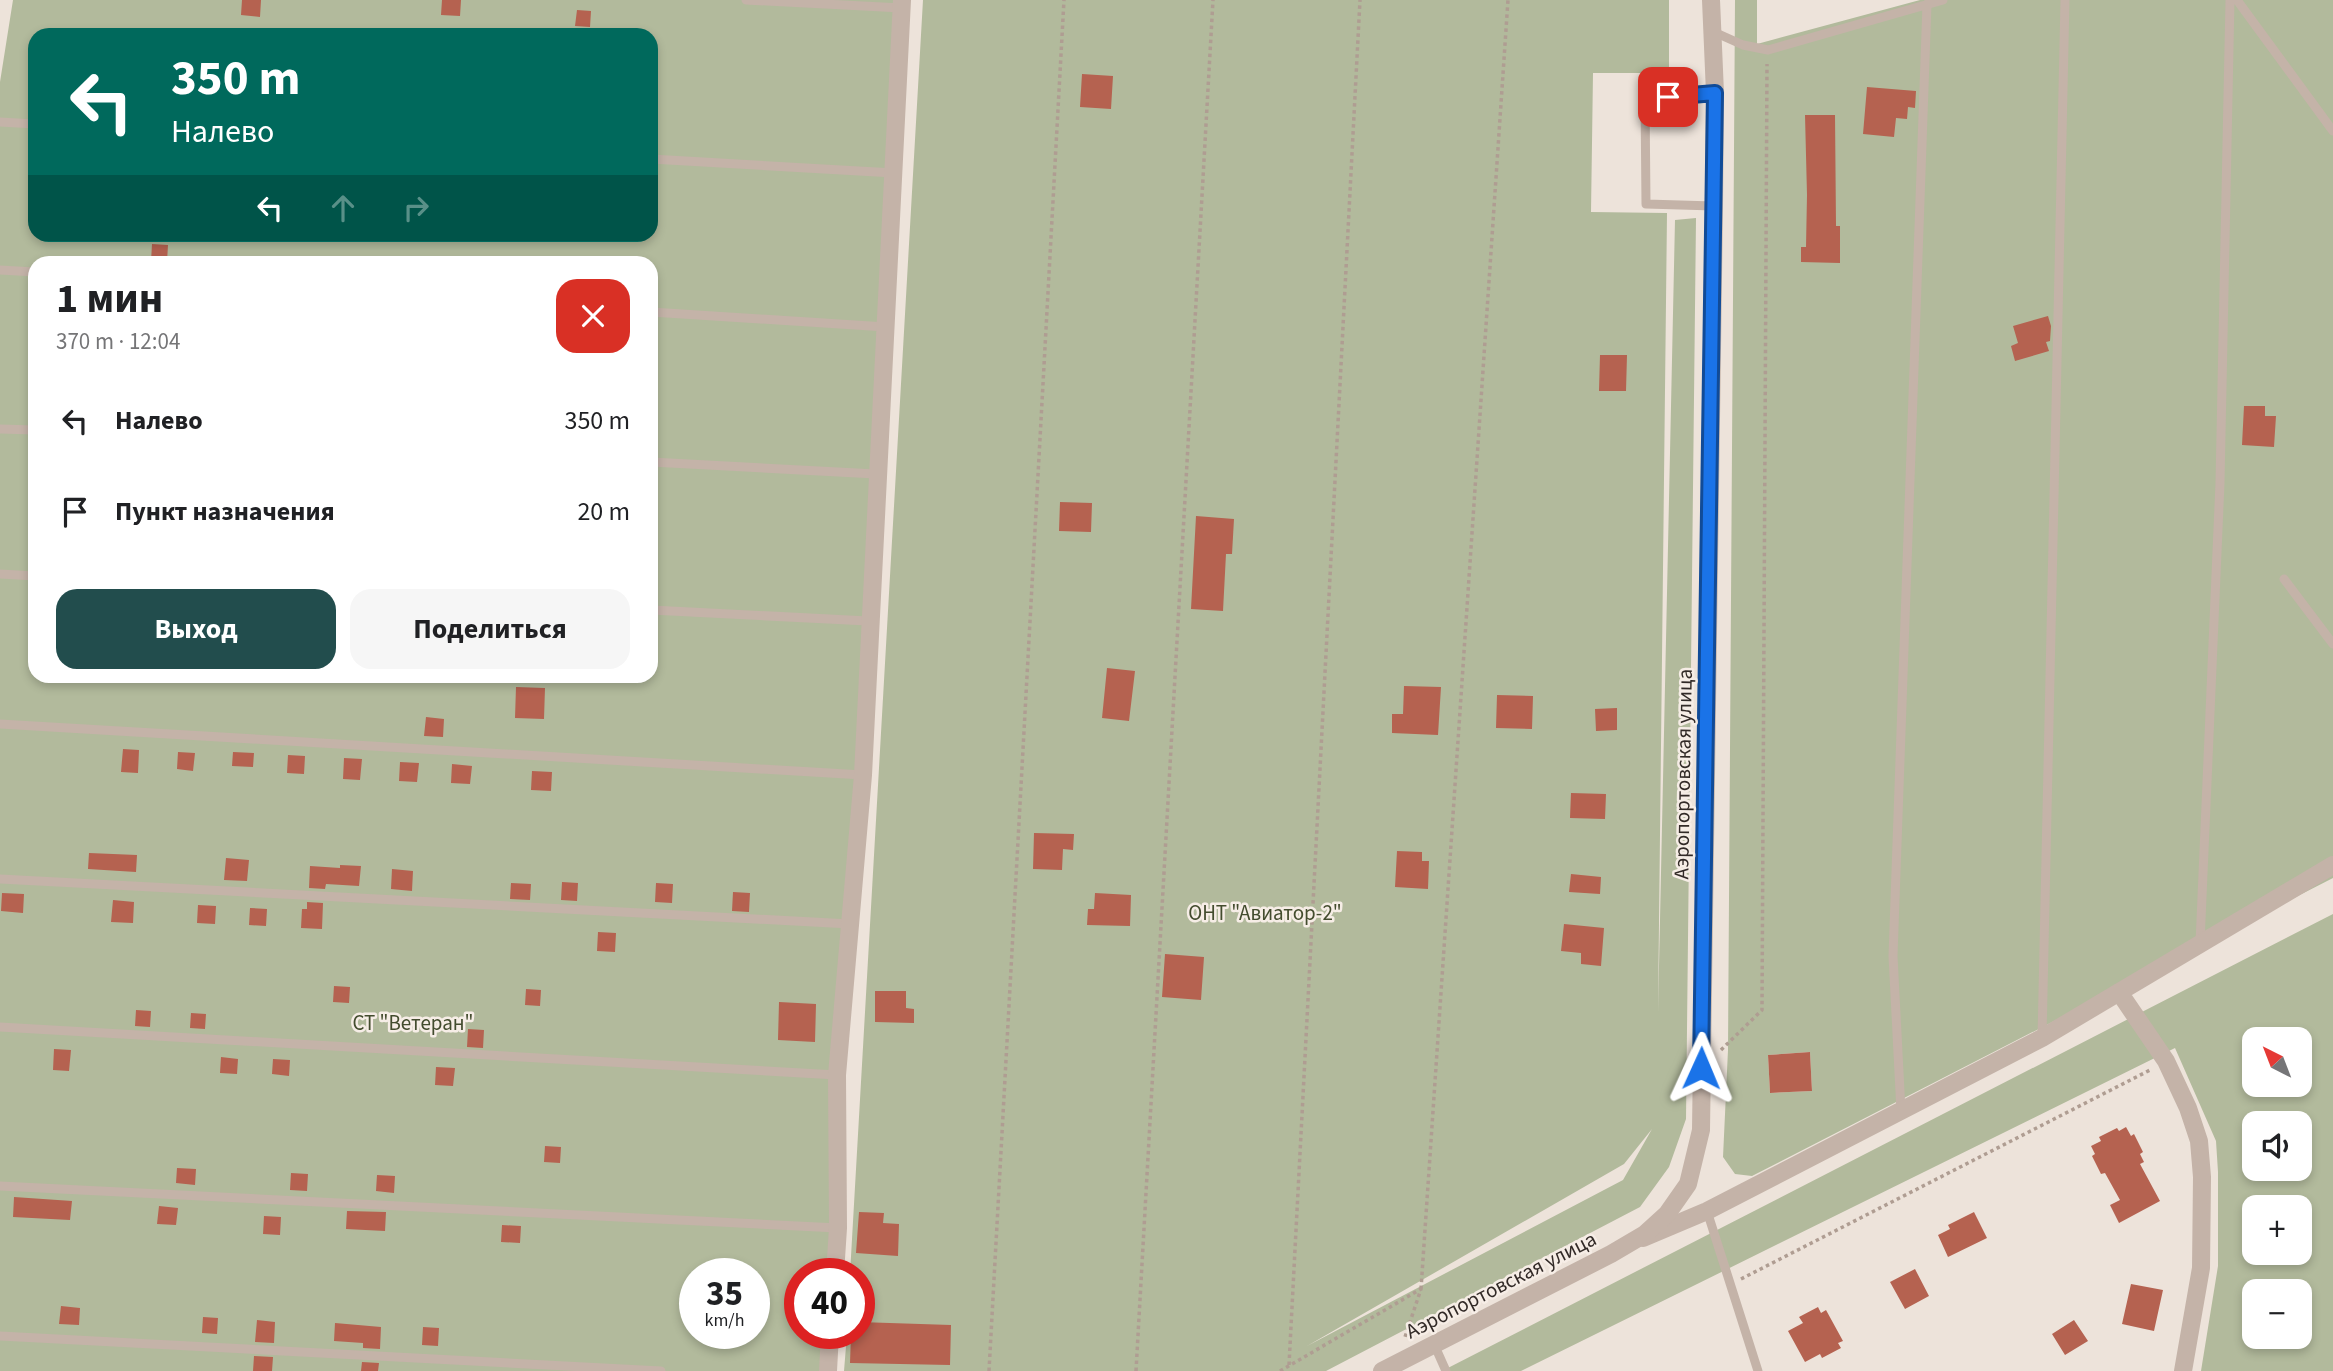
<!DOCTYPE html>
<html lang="ru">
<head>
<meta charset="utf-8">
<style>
	body { margin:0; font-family:"Source Sans 3",sans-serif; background:#f6f6f6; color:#202124; height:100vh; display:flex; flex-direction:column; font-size:26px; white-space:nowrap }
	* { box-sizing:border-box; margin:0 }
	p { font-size:23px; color:#757577 }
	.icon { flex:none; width:38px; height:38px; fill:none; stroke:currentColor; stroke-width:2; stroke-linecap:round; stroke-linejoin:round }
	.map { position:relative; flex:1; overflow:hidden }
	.details { position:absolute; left:28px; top:256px; width:630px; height:427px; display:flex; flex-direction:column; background:#fff; border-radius:21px; box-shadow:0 4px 10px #0003 }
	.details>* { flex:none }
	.top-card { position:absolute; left:28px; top:28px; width:630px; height:214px; border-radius:21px; box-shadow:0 4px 10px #0003; background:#00695c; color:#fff; overflow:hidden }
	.needle { width:46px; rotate:318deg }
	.fabs { position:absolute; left:2242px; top:1027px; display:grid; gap:14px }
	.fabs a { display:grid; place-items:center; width:70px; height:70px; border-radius:14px; background:#fff; box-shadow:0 4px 10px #0003; font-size:35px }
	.speed { position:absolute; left:679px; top:1258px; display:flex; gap:14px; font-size:35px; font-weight:700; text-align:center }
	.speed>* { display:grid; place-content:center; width:91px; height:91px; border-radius:50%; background:#fff; box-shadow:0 4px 10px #0003; line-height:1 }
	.speed small { font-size:18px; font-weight:400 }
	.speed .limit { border:10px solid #d22; background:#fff; color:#111 }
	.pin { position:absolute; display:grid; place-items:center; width:60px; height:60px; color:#fff; margin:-30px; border-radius:14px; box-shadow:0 4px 10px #0006 }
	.me { position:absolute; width:77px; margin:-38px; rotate:1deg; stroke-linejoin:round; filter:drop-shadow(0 0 5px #0008) }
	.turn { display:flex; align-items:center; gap:24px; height:147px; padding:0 28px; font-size:32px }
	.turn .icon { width:91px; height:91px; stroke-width:2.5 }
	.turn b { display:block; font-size:49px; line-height:60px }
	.lanes { display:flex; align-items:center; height:66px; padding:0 28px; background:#0003; justify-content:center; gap:35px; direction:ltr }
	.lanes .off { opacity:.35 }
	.round { display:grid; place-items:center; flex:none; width:74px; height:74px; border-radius:21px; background:#f6f6f6 }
	.head { display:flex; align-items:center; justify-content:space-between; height:119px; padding:0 28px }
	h1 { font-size:42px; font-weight:700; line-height:52px }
	.primary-button { display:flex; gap:14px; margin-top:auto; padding:14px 28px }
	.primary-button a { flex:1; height:80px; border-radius:21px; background:#224d4d; color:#fff; font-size:28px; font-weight:700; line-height:80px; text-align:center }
	.primary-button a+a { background:#f6f6f6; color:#202124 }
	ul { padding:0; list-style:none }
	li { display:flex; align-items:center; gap:21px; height:91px; padding:0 28px }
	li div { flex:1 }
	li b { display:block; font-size:26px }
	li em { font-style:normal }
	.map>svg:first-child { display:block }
	.green { fill:#b2ba9c; fill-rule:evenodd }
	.building { fill:#b56250 }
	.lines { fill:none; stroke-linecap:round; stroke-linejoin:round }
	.path { stroke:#af9d92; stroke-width:3.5; stroke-dasharray:3.5 3.5; stroke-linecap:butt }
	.service { stroke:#c4b3a8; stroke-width:9 }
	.minor { stroke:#c4b3a8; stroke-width:18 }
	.tertiary { stroke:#c4b3a8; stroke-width:18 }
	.route-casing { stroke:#114b97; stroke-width:18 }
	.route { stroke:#1a73e8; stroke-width:12 }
	.labels { text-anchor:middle; stroke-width:5; stroke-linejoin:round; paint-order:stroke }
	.street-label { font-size:21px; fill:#322a27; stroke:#f6ede6 }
	.park-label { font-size:21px; fill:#434c2e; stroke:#f6ede6 }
</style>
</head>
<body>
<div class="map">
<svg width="2333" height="1371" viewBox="0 0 2333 1371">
	<rect width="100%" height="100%" fill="#ede3da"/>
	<path class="green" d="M13 0H901L829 1274H800V1334H826L824 1371H0V82ZM35 35H651V234H35ZM35 262H651V676H35ZM695 1274H754V1334H695Z
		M923 0H1669V73H1593L1591 212 1667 213 1658 1013 1675 220 1696 218 1686 1119 1669 1167 1640 1207 1326 1371H844L847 1334H859V1274H850ZM1652 1129 1623 1180 1307 1346 1624 1164Z
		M1735 0H1757V44L1920 0H2333V878L1752 1176 1735 1174 1723 1157 1728 1050ZM1810 1052 1812 1091 1770 1093 1768 1055Z
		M2333 914V1371H2201L2218 1266V1172L2216 1141 2175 1048 1521 1371H1442ZM2254 1040H2300V1085H2254ZM2254 1124H2300V1169H2254ZM2254 1208H2300V1253H2254ZM2254 1292H2300V1337H2254Z"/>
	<path class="building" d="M242 0H261L260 17 241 15Z
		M442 0H461L460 16 441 15Z
		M577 10 591 11 590 27 575 26Z
		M1082 74 1113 76 1111 109 1080 107Z
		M1867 87 1916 91 1915 108 1908 107 1907 119 1896 118 1894 137 1863 134Z
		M1805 115H1835L1836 226H1840V263L1801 262V247H1806L1807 195Z
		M152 244 168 245 167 262H151Z
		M2048 316 2051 326 2050 341 2046 342 2049 351 2015 361 2011 346 2018 343 2013 326Z
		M1600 355H1627L1626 391H1599Z
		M2244 406H2265V416H2276L2274 447 2242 445Z
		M1060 502 1092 503 1091 532 1059 531Z
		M1196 516 1234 519 1232 554H1226L1223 611 1191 609Z
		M1107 668 1135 671 1129 721 1102 718Z
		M1404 686 1441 687 1438 735 1392 733V714H1403Z
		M516 687 545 688 544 719 515 718Z
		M1497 695 1533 696 1532 729 1496 728Z
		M1617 708V730L1596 731 1595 709Z
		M426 717 444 719 443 737 424 736Z
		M123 749 139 750 138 773 121 772Z
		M178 752 195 753 193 771 177 769Z
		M233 752 254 753 253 767 232 766Z
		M288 755 305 756 304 774 287 773Z
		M344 758 362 759 360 780 343 779Z
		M400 762 419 763 417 782 399 781Z
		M452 764 472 766 470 784 451 783Z
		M532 771 552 772 551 791 531 790Z
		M1571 793 1606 794 1605 819 1570 818Z
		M1034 833 1074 834 1073 850 1063 849 1062 870 1033 869Z
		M1397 851 1422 852V861H1429L1428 889 1395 887Z
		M89 853 137 855 136 872 88 869Z
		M226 858 249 860 247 881 224 880Z
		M340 865 361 866 359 886 326 884 325 889 309 888 310 866 340 868Z
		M392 869 413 871 412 891 391 889Z
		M1571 874 1601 877 1600 894 1569 892Z
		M562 882 578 883 577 901 561 900Z
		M511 883 531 884 530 900 510 899Z
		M656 883 673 884 672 903 655 902Z
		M733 892 750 893 749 912 732 911Z
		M2 893 24 894 23 913 1 911Z
		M1095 893 1131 895 1130 926 1087 925 1088 909H1094Z
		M113 900 134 902 133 923 111 922Z
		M307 902 323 903 322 929 301 928 302 909H307Z
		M198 905 216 906 215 924 197 923Z
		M250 908 267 909 266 926 249 925Z
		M1564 924 1604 928 1601 966 1581 964V953L1561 951Z
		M598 932 616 933 615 952 597 951Z
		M1165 954 1204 957 1201 1000 1162 997Z
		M334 986 350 987 349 1003 333 1002Z
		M526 989 541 990 540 1006 525 1005Z
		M875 991H906V1008L914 1009V1023L875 1022Z
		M779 1002 816 1004 815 1042 778 1040Z
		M136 1010 151 1011 150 1027 135 1026Z
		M191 1013 206 1014 205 1029 190 1028Z
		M468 1029 484 1030 483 1048 467 1047Z
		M54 1049 71 1050 69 1071 53 1070Z
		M1810 1052 1812 1091 1770 1093 1768 1055Z
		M221 1057 238 1059 237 1074 220 1073Z
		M273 1059 290 1060 289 1076 272 1074Z
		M436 1067 455 1068 453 1086 435 1085Z
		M2126 1127 2131 1136 2134 1134 2143 1152 2140 1154 2144 1162 2140 1164 2160 1201 2119 1223 2110 1205 2120 1200 2105 1173 2101 1174 2092 1156 2095 1154 2091 1146 2101 1141 2099 1137 2117 1128 2119 1131Z
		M545 1146 561 1147 560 1163 544 1162Z
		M177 1168 196 1169 195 1185 176 1183Z
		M291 1173 308 1174 307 1191 290 1190Z
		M377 1175 395 1176 394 1193 376 1191Z
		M14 1197 72 1201 70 1220 13 1217Z
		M159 1206 178 1208 176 1225 157 1224Z
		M347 1211 386 1212 385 1231 346 1229Z
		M859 1212 884 1213 883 1223 899 1224 898 1256 856 1253Z
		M1974 1212 1987 1238 1948 1257 1938 1235 1950 1229 1948 1225Z
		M264 1216 281 1217 280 1235 263 1234Z
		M502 1225 521 1226 520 1243 501 1242Z
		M1915 1269 1929 1296 1905 1309 1890 1282Z
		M2131 1284 2163 1290 2154 1331 2122 1324Z
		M61 1306 80 1308 79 1325 59 1324Z
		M1818 1307 1821 1313 1826 1310 1843 1341 1838 1343 1841 1348 1822 1358 1820 1354 1805 1362 1788 1331 1803 1323 1799 1317Z
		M203 1317 218 1318 217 1334 202 1333Z
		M257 1320 275 1322 274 1343 255 1342Z
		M2074 1320 2088 1341 2065 1355 2052 1334Z
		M859 1322 951 1325 950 1365 850 1363 851 1334H859Z
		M335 1323 381 1327 380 1349 363 1348V1343L334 1341Z
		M423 1327 439 1328 438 1346 422 1345Z
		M254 1356 273 1357 272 1371H253Z
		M362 1362 379 1363 378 1371H361Z"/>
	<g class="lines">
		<path class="path" d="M1721 1050 1762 1010 1767 64
			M1741 1279 2152 1069
			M1421 1289 1508 0
			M1289 1365 1360 0
			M989 1371 1064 0
			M1136 1371 1213 0
			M1280 1371 1421 1289 1404 1340"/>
		<path class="service" d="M746 0 902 8
			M2237 0 2333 131
			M1714 32 1743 45 1768 50 1943 0
			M0 122 35 124
			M651 159 894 173
			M1714 206 1646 204 1645 98 1715 93
			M0 270 35 272
			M651 312 886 327
			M0 429 35 430
			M651 462 876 474
			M0 574 35 576
			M2284 579 2333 644
			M651 610 868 621
			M0 724 863 775
			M0 879 850 924
			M2200 943 2220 483 2230 0
			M0 1027 837 1075
			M2042 1038 2065 0
			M1901 1111 1893 956 1927 4
			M0 1186 838 1228
			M1707 1211 1758 1371
			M0 1336 661 1371
			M1434 1344 1446 1371"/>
		<path class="minor" d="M2119 992 2166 1061 2188 1108 2199 1141 2202 1177 2201 1268 2183 1371
			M1643 1238 1707 1211 2042 1038 2333 865
			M835 1274 838 1228 837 1075 863 775 902 0
			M828 1371 830 1334"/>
		<path class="tertiary" d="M1382 1371 1611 1254 1645 1234 1667 1214 1688 1184 1701 1130 1714 206 1715 93 1711 0"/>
	</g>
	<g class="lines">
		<g class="route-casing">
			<path id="route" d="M1668 97 1715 93 1701 1068"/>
		</g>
		<use href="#route" class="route"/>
	</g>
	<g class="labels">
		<g class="street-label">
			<text transform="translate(1683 774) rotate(-89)" y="7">Аэропортовская улица</text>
			<text transform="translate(1501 1285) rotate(-27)" y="7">Аэропортовская улица</text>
		</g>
		<g class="park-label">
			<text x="1265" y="920">ОНТ "Авиатор-2"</text>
			<text x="413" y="1030">СТ "Ветеран"</text>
		</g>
	</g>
</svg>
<div class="fabs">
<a><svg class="needle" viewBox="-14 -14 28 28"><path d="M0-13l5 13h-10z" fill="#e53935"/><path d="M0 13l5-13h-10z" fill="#757577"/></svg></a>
<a><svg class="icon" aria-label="sound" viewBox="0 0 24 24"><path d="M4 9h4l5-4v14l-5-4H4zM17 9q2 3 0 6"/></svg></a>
<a>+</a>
<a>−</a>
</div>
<div class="speed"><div>35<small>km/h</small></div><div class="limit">40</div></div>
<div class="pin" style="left:1668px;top:97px;background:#d93025"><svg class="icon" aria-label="arrive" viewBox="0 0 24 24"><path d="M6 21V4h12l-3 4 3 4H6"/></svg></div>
<svg class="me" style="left:1701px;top:1068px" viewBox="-20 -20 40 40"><path d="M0-17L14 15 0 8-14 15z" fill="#1a73e8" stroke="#fff" stroke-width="4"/></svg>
<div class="top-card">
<div class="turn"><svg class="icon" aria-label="left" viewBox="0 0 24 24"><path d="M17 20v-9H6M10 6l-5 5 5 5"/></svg><div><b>350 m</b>Налево</div></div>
<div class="lanes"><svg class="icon" aria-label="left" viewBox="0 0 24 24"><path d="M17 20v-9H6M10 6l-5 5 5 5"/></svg><svg class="icon off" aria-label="ahead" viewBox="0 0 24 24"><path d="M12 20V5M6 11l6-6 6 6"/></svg><svg class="icon off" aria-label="right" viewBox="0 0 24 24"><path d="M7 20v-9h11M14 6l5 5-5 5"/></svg></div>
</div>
<section class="details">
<div class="head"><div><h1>1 мин</h1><p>370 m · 12:04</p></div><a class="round" style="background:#d93025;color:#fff"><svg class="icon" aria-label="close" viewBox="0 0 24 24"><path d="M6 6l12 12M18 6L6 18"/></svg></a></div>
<ul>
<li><svg class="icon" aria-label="left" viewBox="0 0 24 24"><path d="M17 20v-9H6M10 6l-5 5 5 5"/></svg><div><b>Налево</b></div><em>350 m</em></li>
<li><svg class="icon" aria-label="arrive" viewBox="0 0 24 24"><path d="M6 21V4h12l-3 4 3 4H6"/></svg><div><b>Пункт назначения</b></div><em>20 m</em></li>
</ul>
<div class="primary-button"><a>Выход</a><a>Поделиться</a></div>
</section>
</div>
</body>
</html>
